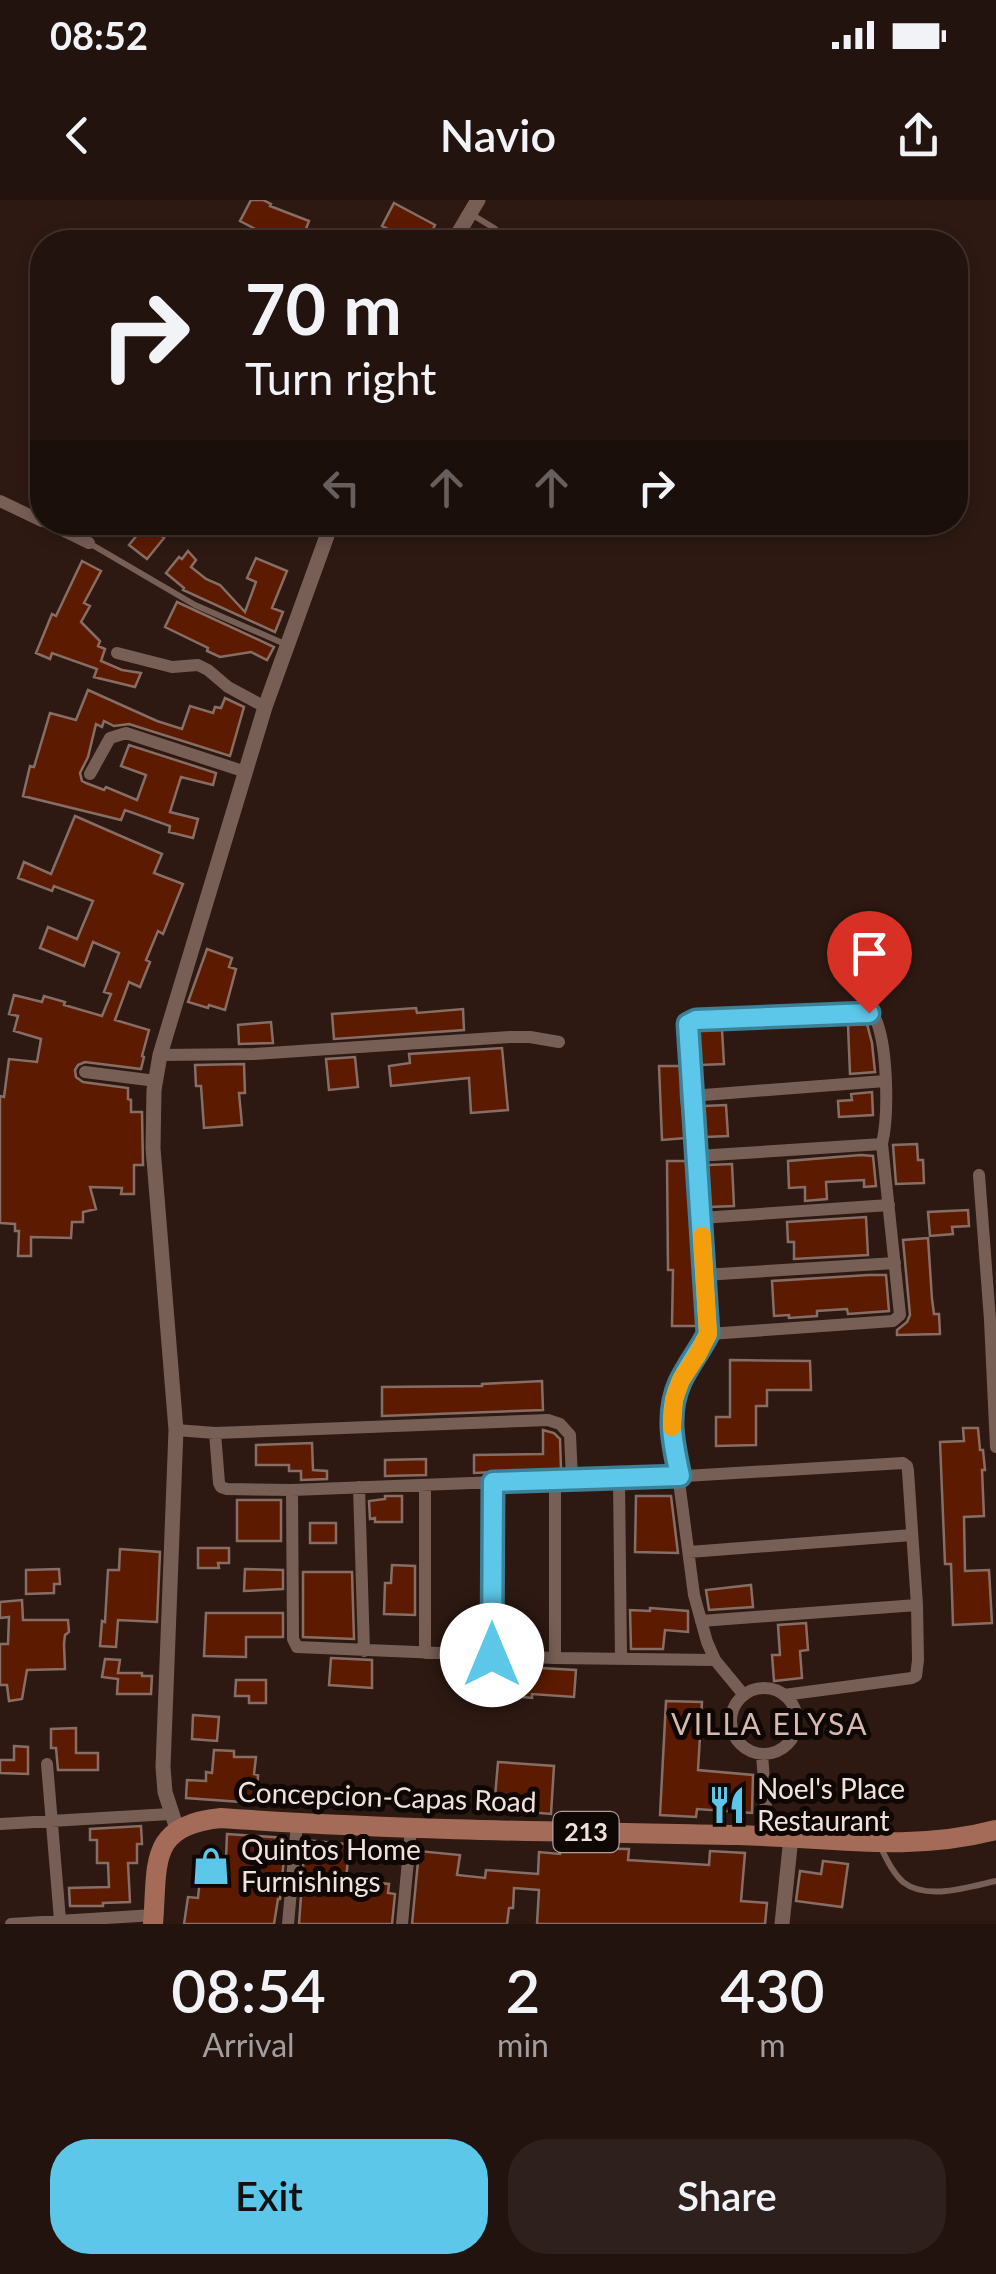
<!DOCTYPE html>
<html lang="en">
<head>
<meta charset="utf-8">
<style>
	body { margin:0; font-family:Lato,sans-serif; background:#2e201c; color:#f1f3f6; height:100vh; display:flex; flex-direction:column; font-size:38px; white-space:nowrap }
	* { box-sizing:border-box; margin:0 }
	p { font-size:32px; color:#a29e9e }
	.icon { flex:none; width:55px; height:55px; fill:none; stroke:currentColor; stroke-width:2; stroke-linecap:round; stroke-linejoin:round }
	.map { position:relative; height:1724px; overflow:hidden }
	.drawer { display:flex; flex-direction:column; background:#22130e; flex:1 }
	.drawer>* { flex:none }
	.guide { position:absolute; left:30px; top:30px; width:938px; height:305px; border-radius:40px; box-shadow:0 5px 15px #0003,0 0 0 2px #3f322e; background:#22130e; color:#f1f3f6; overflow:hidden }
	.pin { position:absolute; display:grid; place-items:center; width:85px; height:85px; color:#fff; margin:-102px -42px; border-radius:50% 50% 50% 0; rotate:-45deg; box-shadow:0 0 10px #0007 }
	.pin .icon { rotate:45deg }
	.me { position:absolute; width:110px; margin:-55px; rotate:0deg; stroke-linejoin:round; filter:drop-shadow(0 0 8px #0008) }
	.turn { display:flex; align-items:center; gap:35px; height:210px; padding:0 50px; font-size:45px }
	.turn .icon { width:130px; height:130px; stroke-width:2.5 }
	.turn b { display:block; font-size:70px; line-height:85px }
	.lanes { display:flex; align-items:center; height:95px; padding:0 50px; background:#0003; justify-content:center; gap:50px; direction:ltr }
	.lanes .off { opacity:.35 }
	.eta { display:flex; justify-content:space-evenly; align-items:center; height:170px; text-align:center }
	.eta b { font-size:60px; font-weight:600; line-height:70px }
	.action { display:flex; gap:20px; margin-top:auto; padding:20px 50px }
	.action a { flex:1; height:115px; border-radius:40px; background:#5cc7e8; color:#111; font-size:40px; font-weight:600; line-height:115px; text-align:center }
	.action a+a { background:#2e201c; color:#f1f3f6 }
	.status { display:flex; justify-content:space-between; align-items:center; height:70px; padding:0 50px; background:#22130e; direction:ltr }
	.status svg { height:28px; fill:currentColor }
	header { display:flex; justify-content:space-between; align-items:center; height:130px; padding:0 50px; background:#22130e; font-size:45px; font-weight:600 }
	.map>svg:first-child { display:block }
	.building { fill:#5c1b00; stroke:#876e65; stroke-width:2.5 }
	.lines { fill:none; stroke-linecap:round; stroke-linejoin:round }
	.service { stroke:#785f56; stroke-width:6 }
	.minor { stroke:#785f56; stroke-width:12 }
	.tertiary { stroke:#785f56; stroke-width:15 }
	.primary { stroke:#a46c58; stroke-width:20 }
	.route-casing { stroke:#3c8197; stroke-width:25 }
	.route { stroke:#5cc7e8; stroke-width:18 }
	.slow { stroke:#f59e0b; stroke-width:18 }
	.labels { text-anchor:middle; stroke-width:10; stroke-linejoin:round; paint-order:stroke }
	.shield { fill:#0f0704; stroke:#aca09b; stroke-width:2.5 }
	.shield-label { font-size:25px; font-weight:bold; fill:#f0e1dc }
	.poi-label { font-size:28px; fill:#f0e1dc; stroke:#0f0704; text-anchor:start }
	.street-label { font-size:28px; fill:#f0e1dc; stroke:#0f0704 }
	.neighbourhood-label { font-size:30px; letter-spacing:2.5px; fill:#d6bab0; stroke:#0f0704 }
</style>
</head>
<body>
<div class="status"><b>08:52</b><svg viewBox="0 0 49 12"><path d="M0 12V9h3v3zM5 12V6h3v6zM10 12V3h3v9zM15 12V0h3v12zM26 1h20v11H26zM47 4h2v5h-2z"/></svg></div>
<header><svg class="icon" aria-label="back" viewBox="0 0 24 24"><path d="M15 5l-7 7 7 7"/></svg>Navio<svg class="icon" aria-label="share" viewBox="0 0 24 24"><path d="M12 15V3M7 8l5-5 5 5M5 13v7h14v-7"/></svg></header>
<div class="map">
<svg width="996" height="1724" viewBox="0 0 996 1724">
	<rect width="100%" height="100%" fill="#2d1912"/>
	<path class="building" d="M251 0H263L271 4 270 6 309 21 301 42H280L240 21Z
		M394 3 435 25 426 42H415L382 26Z
		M146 324 164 338 147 359 129 345Z
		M188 351 196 360 191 367 206 379 220 385 245 412 256 382 247 378 256 358 287 371 272 408 283 412 275 432 183 390 184 388 166 373 179 357 182 359Z
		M82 361 101 371 84 403 90 406 81 422 100 441 98 446 105 449 101 461 122 470 141 473 135 487 94 477 97 469 52 453 50 459 36 453 52 414 56 416Z
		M177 402 274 447 267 460 251 452 220 457 207 451 208 448 165 427Z
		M88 490 157 521 182 529 190 506 213 513 215 507 221 508 225 498 244 507 230 556 129 524 114 526 104 521 102 527 96 524 88 557 80 573 82 581 86 583 104 590 106 587 137 600 146 575 121 566 129 545 216 573 213 585 181 577 170 612 198 619 193 638 169 632 170 626 125 610 121 620 23 596 30 566 34 567 50 513 76 520Z
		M75 616 162 654 154 673 183 684 163 734 158 731 146 760 150 762 140 787 129 782 115 820 149 830 142 856 144 857 141 869 85 862 78 865 75 870 76 877 83 882 128 888V899L131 900V912H142L143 965H134V994H121L122 988 90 987 96 1009 83 1012V1022H72L71 1038 31 1037V1056H18L19 1031H15V1024L0 1023V896L4 897 9 859 37 862 41 839 14 831 18 816 9 814 14 795 42 802 44 796 65 802 64 805 102 816 111 794 104 792 119 753 93 742 84 766 40 748 48 727 77 739 93 701 54 686 52 691 18 678 24 662 51 674Z
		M207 749 232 758 229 767 236 769 225 810 209 805 208 808 188 802Z
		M416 808 417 813 463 809 464 830 334 839 332 814Z
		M271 822 273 843 239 844 238 825Z
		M867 824 872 843 875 872 850 874 848 825Z
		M699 830H722L724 864 701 865Z
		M502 848 508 910 471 913 469 878 391 886 389 866 410 863 409 854Z
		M355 857 358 887 329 890 326 859Z
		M244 864 245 893H239L242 925 204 928 201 886H196L195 865Z
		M659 866H681V896L686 938 662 940Z
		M872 892 873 915 839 917 838 901 852 900 851 894Z
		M726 905 728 936 706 937 704 906Z
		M917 944 918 960H923L924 983 896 984 893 945Z
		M861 955 873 956 876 986 864 987V980L826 982 827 999 805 1001V987L789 988 788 961Z
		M667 961H687L698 1126H672L673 1070H668Z
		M732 964 734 1006 710 1007 708 965Z
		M968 1010 969 1026 952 1027 953 1034 930 1036 928 1012Z
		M866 1017 868 1055 794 1059V1042H788L787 1022Z
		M928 1038 932 1099 934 1114H939L940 1134 897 1135V1130L907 1122 910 1115 903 1040Z
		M869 1075H886L889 1111 848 1114 847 1109 817 1111V1116L789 1118V1115L774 1116 772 1081Z
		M730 1160 810 1161 811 1190H767V1206H756V1245L716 1246V1217H730Z
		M542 1181 543 1210 382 1216V1187L482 1186V1184Z
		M963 1228H978L980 1250H983L985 1270H982L984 1316 964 1317 965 1371 989 1370 992 1423 953 1425 951 1364H945L940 1242 964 1241Z
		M543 1230 554 1233 560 1239 561 1269 474 1273V1255L543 1254Z
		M312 1243 313 1270 327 1271V1279L301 1280V1271H289V1265H256V1245Z
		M426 1259V1275L385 1276V1260Z
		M385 1296H402V1322H375V1318L370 1319 369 1301 385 1299Z
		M636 1296H671L678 1353 635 1352Z
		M237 1300H281V1341H237Z
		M310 1323H336V1343H310Z
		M198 1348H229V1363H218L219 1368H198Z
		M120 1349 160 1352 157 1422 118 1420 116 1447 100 1446 102 1421 105 1422 108 1370H119Z
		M392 1365 415 1366V1415L384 1414 385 1383H391Z
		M59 1369 60 1384H54V1393L26 1394V1370Z
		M245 1369 283 1370V1389L244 1391Z
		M303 1372H352L354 1439 303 1437Z
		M751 1385 753 1407 709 1410 706 1390Z
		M22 1400 23 1420H68L69 1432 65 1435 64 1444 65 1469 27 1470 22 1499 9 1501 7 1485H0V1444H8L9 1417 0 1418V1402Z
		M650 1408 688 1411V1432L665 1430 663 1449H631L630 1410 650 1411Z
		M206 1413H283V1437H246V1457L204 1456Z
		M806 1423 808 1450 800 1451 802 1478 774 1481 772 1455H780L778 1425Z
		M331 1458 372 1460V1488L329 1485Z
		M105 1459 120 1460 118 1473H142V1476H152L151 1494H117L118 1479 102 1477Z
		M502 1466 576 1470 574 1497 532 1494V1498L499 1495Z
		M236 1480H266V1503H249V1496H235Z
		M666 1501 702 1502 698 1570 753 1575 752 1613 697 1609 696 1617 660 1615Z
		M193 1515 219 1517 217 1541 192 1539Z
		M76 1528V1553H98V1570H58L56 1548H51V1529Z
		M14 1546 28 1547V1574L0 1573V1560H14Z
		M214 1550 234 1551V1557H256L254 1574 258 1575 257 1603 186 1598 187 1580 206 1581V1572L212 1573Z
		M498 1562 554 1566 551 1614 494 1609Z
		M141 1626 142 1644H137V1663H128L130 1702 103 1703V1706H70L69 1688 109 1687 108 1663H97V1640H90V1629Z
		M227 1634 286 1638 280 1699H278L274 1724H184L188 1697 198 1698 202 1657 226 1659Z
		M305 1640 345 1644V1648H349L346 1680 389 1684 388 1693 395 1694 392 1724H299Z
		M561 1648 629 1649 628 1660 709 1665 710 1651 745 1653 741 1701 767 1703 765 1724H537L539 1690 514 1688 513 1708H509L507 1724H412L419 1651 460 1655 457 1675 485 1678 486 1670 538 1674 539 1652 560 1654Z
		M823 1661 848 1664 842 1707 796 1701 800 1671 821 1674Z"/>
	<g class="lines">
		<path class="service" d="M471 14 494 28 510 42
			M89 343 195 405 285 444
			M881 1648C887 1660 893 1673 903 1682 927 1701 969 1687 996 1681"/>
		<path class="minor" d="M0 301 42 321
			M46 322 89 343
			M117 453 172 467 198 465 208 470 228 487 265 507
			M90 574 110 538 126 533 246 572
			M160 855 254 854 510 837H530L559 842
			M85 872 156 881
			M691 896 885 881
			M697 956 882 944
			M979 975 990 1120 996 1247
			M701 1018 889 1005
			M704 1075 895 1063
			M709 1134 893 1121 900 1115 882 944C889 914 888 839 873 814L695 820 688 824 709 1134C701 1150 690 1163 682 1179 675 1192 673 1207 671 1221L694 1395 707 1442 715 1460
			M176 1230 215 1233 548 1220 560 1224 570 1235 572 1279
			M215 1233 219 1283 221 1287 227 1289 292 1290 572 1279 619 1280 903 1263 907 1266 908 1271 917 1405 918 1460 916 1476 912 1478 784 1495
			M619 1280 621 1458
			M555 1281V1458
			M425 1286V1453
			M359 1287 364 1451
			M292 1290 293 1439 297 1447 555 1458 715 1460 743 1494
			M689 1352 912 1335
			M701 1421 917 1405
			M492 1455 493 1282
			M731 1521a33 33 0 1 1 66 0a33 33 0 1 1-66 0Z
			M762 1554 768 1636
			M47 1564 60 1720
			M0 1624 170 1614
			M11 1724 154 1715
			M288 1724 297 1623
			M402 1724 411 1629"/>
		<path class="tertiary" d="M453 42 478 0
			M177 1629 165 1592 163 1567 176 1230 153 948 154 890 160 855 265 507 332 322
			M782 1724 791 1637"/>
		<path class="primary" d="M153 1724C158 1665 147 1625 221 1618 393 1630 566 1632 738 1635 826 1637 909 1653 996 1630"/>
	</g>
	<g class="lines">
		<g class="route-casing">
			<path id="route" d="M492 1455 493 1282 680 1276C673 1244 666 1213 680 1182 688 1165 700 1150 708 1134L688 824 696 820 869 813"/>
		</g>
		<use href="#route" class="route"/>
		<path class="slow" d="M672 1227 674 1199 681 1180 698 1154 708 1134 702 1036"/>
	</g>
	<defs>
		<g id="restaurant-bare" transform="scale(3)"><path d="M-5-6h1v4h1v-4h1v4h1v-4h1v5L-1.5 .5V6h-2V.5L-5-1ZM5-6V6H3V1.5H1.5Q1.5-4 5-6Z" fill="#5cc7e8" stroke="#0f0704" stroke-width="2.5" paint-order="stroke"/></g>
		<g id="shop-bare" transform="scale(3)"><path d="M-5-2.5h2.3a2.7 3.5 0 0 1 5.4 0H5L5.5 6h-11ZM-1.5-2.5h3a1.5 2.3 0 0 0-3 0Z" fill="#5cc7e8" stroke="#0f0704" stroke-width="2.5" paint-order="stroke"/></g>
	</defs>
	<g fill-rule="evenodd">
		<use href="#restaurant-bare" x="727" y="1605"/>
		<use href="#shop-bare" x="211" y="1666"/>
	</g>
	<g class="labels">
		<rect class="shield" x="553.5" y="1612" width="65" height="40" rx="8"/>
		<g class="shield-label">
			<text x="586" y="1641">213</text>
		</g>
		<g class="poi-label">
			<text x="757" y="1599">Noel's Place<tspan x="757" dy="32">Restaurant</tspan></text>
			<text x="241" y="1660">Quintos Home<tspan x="241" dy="32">Furnishings</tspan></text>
		</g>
		<g class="street-label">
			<text transform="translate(387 1597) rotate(2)" y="10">Concepcion-Capas Road</text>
		</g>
		<g class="neighbourhood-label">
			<text x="770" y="1535">VILLA ELYSA</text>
		</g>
	</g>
</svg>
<div class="pin" style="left:869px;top:813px;background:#d93025"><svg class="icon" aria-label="arrive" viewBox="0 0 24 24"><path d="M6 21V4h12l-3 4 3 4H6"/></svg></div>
<svg class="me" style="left:492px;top:1455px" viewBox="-20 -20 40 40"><circle r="19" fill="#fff"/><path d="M0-13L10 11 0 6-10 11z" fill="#5cc7e8"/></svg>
<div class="guide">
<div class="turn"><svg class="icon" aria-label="right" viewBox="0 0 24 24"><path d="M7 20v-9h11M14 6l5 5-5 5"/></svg><div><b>70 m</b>Turn right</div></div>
<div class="lanes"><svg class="icon off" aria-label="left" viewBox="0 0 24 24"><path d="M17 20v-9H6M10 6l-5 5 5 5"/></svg><svg class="icon off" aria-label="ahead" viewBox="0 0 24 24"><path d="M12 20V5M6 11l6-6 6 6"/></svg><svg class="icon off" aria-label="ahead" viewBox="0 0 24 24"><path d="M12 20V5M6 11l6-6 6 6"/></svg><svg class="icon" aria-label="right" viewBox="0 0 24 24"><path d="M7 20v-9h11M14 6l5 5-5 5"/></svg></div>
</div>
</div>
<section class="drawer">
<div class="eta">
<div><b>08:54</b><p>Arrival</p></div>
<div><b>2</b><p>min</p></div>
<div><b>430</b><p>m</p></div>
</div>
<div class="action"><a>Exit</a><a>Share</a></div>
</section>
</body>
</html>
